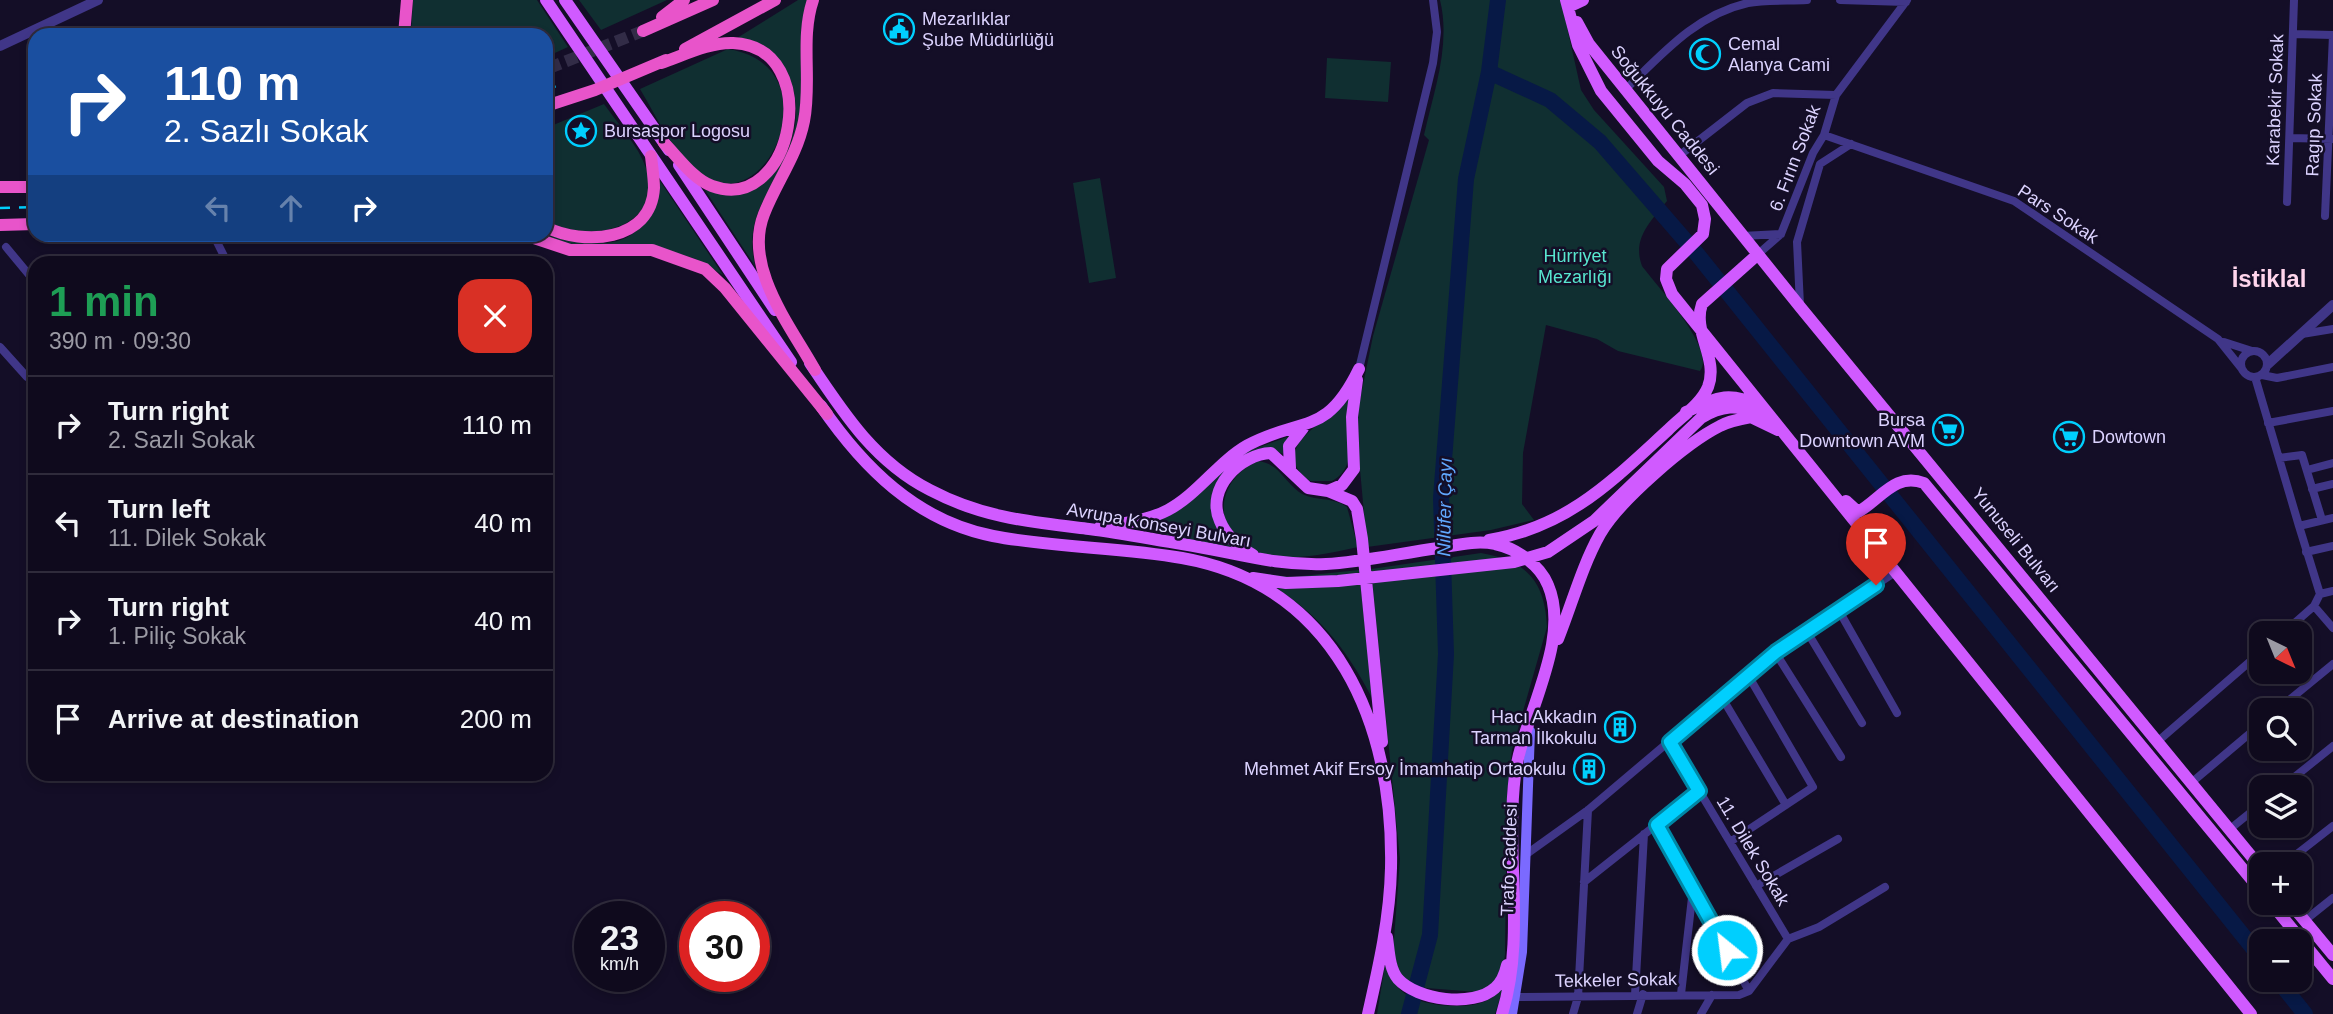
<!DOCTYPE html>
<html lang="en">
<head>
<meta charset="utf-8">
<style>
	body { margin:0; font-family:Helvetica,sans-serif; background:#181326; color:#f1f3f6; height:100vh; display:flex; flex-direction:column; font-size:26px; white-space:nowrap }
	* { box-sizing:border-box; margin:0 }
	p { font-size:23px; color:#9b9aa4 }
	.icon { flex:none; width:38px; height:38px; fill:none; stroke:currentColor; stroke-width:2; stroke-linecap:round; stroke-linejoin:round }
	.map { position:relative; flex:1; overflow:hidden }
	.side { position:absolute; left:28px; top:256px; width:525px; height:525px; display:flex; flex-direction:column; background:#0f0a1d; border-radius:21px; box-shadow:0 4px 10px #0003,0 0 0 2px #2f2b3b }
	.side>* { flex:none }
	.hud { position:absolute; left:28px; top:28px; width:525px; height:214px; border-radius:21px; box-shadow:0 4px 10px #0003,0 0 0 2px #2f2b3b; background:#1a4fa0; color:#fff; overflow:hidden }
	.needle { width:46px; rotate:137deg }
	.tools { position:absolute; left:2249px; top:621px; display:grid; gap:14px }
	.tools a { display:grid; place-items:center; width:63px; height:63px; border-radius:14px; background:#0f0a1d; box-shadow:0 4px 10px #0003,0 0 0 2px #2f2b3b; font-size:35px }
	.speed { position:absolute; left:574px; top:901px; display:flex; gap:14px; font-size:35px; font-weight:700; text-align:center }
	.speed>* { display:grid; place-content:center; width:91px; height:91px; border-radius:50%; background:#0f0a1d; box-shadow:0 4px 10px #0003,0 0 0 2px #2f2b3b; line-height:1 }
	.speed small { font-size:18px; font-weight:400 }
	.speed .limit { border:10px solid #d22; background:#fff; color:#111 }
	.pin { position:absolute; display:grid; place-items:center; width:60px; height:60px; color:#fff; margin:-72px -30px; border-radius:50% 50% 50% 0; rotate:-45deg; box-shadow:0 0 7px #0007 }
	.pin .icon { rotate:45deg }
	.me { position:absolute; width:77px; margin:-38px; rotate:331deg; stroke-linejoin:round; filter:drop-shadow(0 0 5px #0008) }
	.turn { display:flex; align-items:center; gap:24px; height:147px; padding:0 21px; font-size:32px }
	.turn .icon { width:91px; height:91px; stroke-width:2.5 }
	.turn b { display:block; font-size:49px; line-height:60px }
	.lanes { display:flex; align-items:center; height:66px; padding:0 21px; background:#0003; justify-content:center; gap:35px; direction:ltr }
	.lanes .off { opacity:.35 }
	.round { display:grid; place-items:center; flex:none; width:74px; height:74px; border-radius:21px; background:#181326 }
	.overview { display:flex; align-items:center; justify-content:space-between; height:119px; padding:0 21px }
	h1 { font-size:42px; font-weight:700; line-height:52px; color:#1e9e55 }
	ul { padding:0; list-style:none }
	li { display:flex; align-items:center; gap:21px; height:98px; padding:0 21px; border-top:2px solid #2f2b3b }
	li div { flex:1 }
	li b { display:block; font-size:26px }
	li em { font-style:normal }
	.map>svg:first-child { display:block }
	.green { fill:#102f31 }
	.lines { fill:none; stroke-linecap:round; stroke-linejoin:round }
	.river { stroke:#071946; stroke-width:16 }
	.trunk-tunnel { stroke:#322c47; stroke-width:12; stroke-dasharray:12 6; stroke-linecap:butt }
	.minor { stroke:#403688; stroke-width:8 }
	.tertiary { stroke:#403688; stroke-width:10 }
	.secondary { stroke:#7b6aff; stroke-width:10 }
	.primary { stroke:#d05aff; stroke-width:12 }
	.trunk { stroke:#e854ca; stroke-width:12 }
	.rail { stroke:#00cffe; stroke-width:2.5; stroke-dasharray:10 9; stroke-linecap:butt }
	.route-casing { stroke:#0087a5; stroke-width:18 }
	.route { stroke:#00cffe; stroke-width:12 }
	.labels { text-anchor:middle; stroke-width:5; stroke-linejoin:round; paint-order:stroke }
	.poi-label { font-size:18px; fill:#dcd3ff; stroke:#140e27; text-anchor:start }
	.street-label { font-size:18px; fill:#dcd3ff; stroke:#140e27 }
	.park-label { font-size:18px; fill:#58e6cf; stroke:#140e27 }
	.water-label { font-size:19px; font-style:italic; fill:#61a8ff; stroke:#140e27 }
	.district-label { font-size:24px; font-weight:bold; fill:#ffd5ec; stroke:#140e27 }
</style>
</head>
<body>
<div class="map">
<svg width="2333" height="1014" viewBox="0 0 2333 1014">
	<rect width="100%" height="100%" fill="#140e27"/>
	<path class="green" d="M413 0H537L568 47 546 57V35H411Z
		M579 0H667L601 30Z
		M798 0H807C799 25 805 48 804 74 804 92 801 115 797 133 784 184 741 205 755 266L705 190C807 212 831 53 737 38Z
		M1440 0H1561L1581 90 1594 110 1664 187 1667 201C1650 222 1632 239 1642 266 1656 285 1717 350 1700 371L1618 351 1597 339 1546 325 1523 453 1522 504 1534 520 1491 530 1367 547 1359 458 1358 409 1373 336 1429 140 1424 135C1434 91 1451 45 1440 0Z
		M728 49C834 66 769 220 703 176 674 157 657 117 640 89Z
		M1327 58 1391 62 1388 102 1325 98Z
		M604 104C618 124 638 145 646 168 666 229 587 245 546 220V128Z
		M1100 178 1116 278 1089 283 1073 183Z
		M660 181 723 275 696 259 661 248 576 246 534 235C566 234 613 259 641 226 651 216 654 195 660 181Z
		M1350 397C1341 430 1363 464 1332 481H1310C1264 448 1330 421 1350 397Z
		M1290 436 1283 454 1273 449 1248 457 1214 504 1241 552 1129 526 1216 475 1248 451Z
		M1259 461C1280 465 1283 480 1299 492 1314 502 1332 496 1347 507L1358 547C1325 554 1281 565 1250 549 1209 527 1219 476 1259 461Z
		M1481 553C1526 561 1545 580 1547 627L1512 750 1507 792 1505 955 1502 972 1492 984 1477 992 1426 988 1410 982 1400 973 1393 952 1400 859 1371 569Z
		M1359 570 1372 698C1341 638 1309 605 1250 572L1292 577Z
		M1385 965C1390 975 1394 985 1403 992 1419 1006 1464 1010 1483 1002 1493 999 1498 992 1504 985L1495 1014H1377Z"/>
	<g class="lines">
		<path class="river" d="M1489 72 1550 100 1600 142 1697 254 2261 958
			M2278 980 2305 1014
			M1409 1014 1430 935 1446 654 1441 498 1466 179 1489 72 1498 0"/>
		<path class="trunk-tunnel" d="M549 68 643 31"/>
		<path class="minor" d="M1840 0 1906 2
			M2293 34 2333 35 2325 216
			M1626 89C1662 54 1697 14 1748 3 1766 0 1789 1 1807 0
			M1824 135 2014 201 2218 339 2242 369
			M2290 138 2333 139
			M1680 155 1747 103 1773 93 1836 95
			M2287 202 2294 0
			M213 234 227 262
			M1742 236 1781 234
			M6 247 35 282
			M1757 255 1781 234 1813 153 1824 135 1836 95 1907 0
			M1800 305 1797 242 1820 164 1851 144
			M2302 334 2333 329
			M2224 342 2252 351
			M0 347 27 377 35 373
			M2241 364a13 13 0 1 1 26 0a13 13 0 1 1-26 0Z
			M1359 369 1433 63 1437 32 1433 0
			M2262 375 2277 378 2333 367
			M2255 377 2299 526
			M2268 423 2333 411
			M2279 458 2302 455 2322 520
			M2307 470 2333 463
			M2312 489 2333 484
			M2306 552 2333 546
			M2320 594 2299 526 2333 518
			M2314 606 2333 628
			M1838 609 1897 713
			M1806 630 1862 723
			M2282 634 2314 606 2320 594 2333 591
			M1775 652 1841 757
			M1721 696 1786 805
			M2277 710 2333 664
			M1670 742 1788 939
			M2157 742 2261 652
			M2191 783 2261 724
			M2281 788 2333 746
			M1657 825 1749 991
			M2230 829 2261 804
			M1730 842 1813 787 1748 675
			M1528 853 1588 810 1775 652 1894 573
			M2284 864 2333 826
			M1584 882 1699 791
			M1756 886 1838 839
			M2304 921 2333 898
			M1681 994 1693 889
			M1635 995 1644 834
			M1517 997 1739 995 1749 991 1788 939 1819 927 1885 887
			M1573 1014 1578 997 1588 810
			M1637 1014 1643 994
			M1701 1014 1712 995"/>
		<path class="tertiary" d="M0 46 98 0
			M2268 364 2333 305"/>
		<path class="secondary" d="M1512 1014 1522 952 1530 731"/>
		<path class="primary" d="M546 0 791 362
			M565 0 669 150
			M1566 0 1578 45 1601 91 1658 161 1685 184 1702 205 1705 219 1703 234 1667 269 1666 279 1672 294 2251 1014
			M1568 7 1583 0
			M1577 22 1589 44 1801 308 2261 868
			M679 165 775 310
			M810 363C844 414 875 462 930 490 983 518 1031 522 1089 529 1120 533 1151 539 1182 544 1234 552 1273 566 1326 564 1363 562 1401 553 1439 548 1457 545 1477 540 1495 544 1516 548 1540 565 1548 585 1572 641 1522 718 1515 775 1505 855 1526 937 1502 1014
			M821 406C863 467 916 521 993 536 1055 548 1119 547 1182 558 1336 585 1394 725 1391 868 1390 917 1379 966 1368 1014
			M1686 412C1716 398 1728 390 1759 406
			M1290 468 1289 446 1303 428
			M1328 491 1342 485 1354 469 1352 417 1357 380
			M1846 501 1858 512C1881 499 1895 472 1924 483L2261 891
			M1100 527C1124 523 1147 521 1168 510 1198 494 1218 462 1248 445 1303 416 1326 437 1359 369
			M1489 540C1568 527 1612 481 1668 430 1681 417 1701 404 1708 387 1719 358 1692 332 1702 304L1757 255
			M1253 555C1239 547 1226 536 1220 521 1205 488 1241 454 1271 453L1308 488 1328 491 1352 501 1357 509 1362 539 1382 742
			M1253 578 1286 583 1338 581 1514 562 1548 552 1594 521 1701 418C1722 405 1737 405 1760 413
			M1558 639C1572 604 1582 566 1600 534 1619 501 1686 443 1720 426 1729 421 1740 419 1751 417L1778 430
			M2271 903 2333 979
			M2290 903 2333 955
			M1387 937C1389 951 1389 968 1398 979 1417 1000 1473 1008 1495 988 1502 982 1505 974 1507 965"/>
		<path class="trunk" d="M813 0C800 38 812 81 804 121 797 156 777 181 764 214 743 267 790 325 815 370
			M662 17 684 0
			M643 31 713 0
			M404 35 407 0
			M685 49 775 0
			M661 63C682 56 710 42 733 43 826 47 793 216 712 186 693 179 678 157 664 143
			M546 69 549 68
			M546 106 595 90 666 60
			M0 187H35
			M0 225 35 224
			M546 227C583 246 651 242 654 188 654 178 652 166 651 156
			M522 234 570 250H652L705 269 725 288 827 414"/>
		<path class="rail" d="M546 89 557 86
			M0 208 35 207"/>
	</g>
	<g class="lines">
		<g class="route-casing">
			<path id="route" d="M1727 950 1657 825 1699 791 1670 742 1776 652 1876 585"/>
		</g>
		<use href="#route" class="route"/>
	</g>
	<defs>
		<g id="civic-ring" transform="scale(1.575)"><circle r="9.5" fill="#140e27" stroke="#00cffe" stroke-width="1.5"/><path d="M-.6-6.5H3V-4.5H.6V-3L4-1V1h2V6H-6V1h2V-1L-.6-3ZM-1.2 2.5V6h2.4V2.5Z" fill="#00cffe"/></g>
		<g id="mosque-ring" transform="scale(1.575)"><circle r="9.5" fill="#140e27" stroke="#00cffe" stroke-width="1.5"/><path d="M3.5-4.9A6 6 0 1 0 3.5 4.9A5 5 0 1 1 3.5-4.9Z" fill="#00cffe"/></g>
		<g id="sight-ring" transform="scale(1.575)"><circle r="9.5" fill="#140e27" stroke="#00cffe" stroke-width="1.5"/><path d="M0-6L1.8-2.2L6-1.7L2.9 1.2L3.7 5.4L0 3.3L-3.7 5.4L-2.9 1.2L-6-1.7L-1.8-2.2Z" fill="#00cffe"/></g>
		<g id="supermarket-ring" transform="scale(1.575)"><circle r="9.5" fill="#140e27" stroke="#00cffe" stroke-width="1.5"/><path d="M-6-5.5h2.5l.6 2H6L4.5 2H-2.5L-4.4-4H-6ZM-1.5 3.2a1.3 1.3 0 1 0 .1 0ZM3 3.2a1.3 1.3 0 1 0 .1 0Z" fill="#00cffe"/></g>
		<g id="building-ring" transform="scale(1.575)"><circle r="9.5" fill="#140e27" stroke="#00cffe" stroke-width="1.5"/><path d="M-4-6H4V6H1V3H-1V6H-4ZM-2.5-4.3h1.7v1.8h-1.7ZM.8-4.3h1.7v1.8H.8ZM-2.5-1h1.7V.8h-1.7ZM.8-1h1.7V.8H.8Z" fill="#00cffe"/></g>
	</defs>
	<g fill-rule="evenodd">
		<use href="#civic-ring" x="899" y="29"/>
		<use href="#mosque-ring" x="1705" y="54"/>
		<use href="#sight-ring" x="581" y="131"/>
		<use href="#supermarket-ring" x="1948" y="430"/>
		<use href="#supermarket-ring" x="2069" y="437"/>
		<use href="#building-ring" x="1620" y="727"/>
		<use href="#building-ring" x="1589" y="769"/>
	</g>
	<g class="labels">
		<g class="poi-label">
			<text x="922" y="25">Mezarlıklar<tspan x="922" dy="21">Şube Müdürlüğü</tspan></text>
			<text x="1728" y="50">Cemal<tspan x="1728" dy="21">Alanya Cami</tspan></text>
			<text x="604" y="137">Bursaspor Logosu</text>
			<text x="1925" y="426" text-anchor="end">Bursa<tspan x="1925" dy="21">Downtown AVM</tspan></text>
			<text x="2092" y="443">Dowtown</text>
			<text x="1597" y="723" text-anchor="end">Hacı Akkadın<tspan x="1597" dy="21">Tarman İlkokulu</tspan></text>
			<text x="1566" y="775" text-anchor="end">Mehmet Akif Ersoy İmamhatip Ortaokulu</text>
		</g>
		<g class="street-label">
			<text transform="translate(2275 100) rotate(-88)" y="6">Karabekir Sokak</text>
			<text transform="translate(1665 110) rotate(51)" y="6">Soğukkuyu Caddesi</text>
			<text transform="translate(2314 125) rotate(-88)" y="6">Ragıp Sokak</text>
			<text transform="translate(1795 158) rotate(-69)" y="6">6. Fırın Sokak</text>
			<text transform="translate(2058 214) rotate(33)" y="6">Pars Sokak</text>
			<text transform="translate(1159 525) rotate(10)" y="6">Avrupa Konseyi Bulvarı</text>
			<text transform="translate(2016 540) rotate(51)" y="6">Yunuseli Bulvarı</text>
			<text transform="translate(1753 851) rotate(59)" y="6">11. Dilek Sokak</text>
			<text transform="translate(1509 860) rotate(-88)" y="6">Trafo Caddesi</text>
			<text transform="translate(1616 980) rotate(-1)" y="6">Tekkeler Sokak</text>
		</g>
		<g class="park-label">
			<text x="1575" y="262">Hürriyet<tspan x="1575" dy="21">Mezarlığı</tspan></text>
		</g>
		<g class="water-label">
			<text transform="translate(1444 507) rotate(-89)" y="7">Nilüfer Çayı</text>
		</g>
		<g class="district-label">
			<text x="2269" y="287">İstiklal</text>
		</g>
	</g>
</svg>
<div class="tools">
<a><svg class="needle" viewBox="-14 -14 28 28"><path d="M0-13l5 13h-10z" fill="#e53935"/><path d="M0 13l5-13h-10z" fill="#9b9aa4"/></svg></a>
<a><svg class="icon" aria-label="search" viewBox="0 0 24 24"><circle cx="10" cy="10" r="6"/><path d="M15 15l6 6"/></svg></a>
<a><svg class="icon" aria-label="layers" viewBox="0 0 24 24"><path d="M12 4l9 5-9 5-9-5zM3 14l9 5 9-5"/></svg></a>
<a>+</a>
<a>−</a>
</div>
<div class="speed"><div>23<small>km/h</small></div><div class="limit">30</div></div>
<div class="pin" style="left:1876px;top:585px;background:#d93025"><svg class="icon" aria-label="arrive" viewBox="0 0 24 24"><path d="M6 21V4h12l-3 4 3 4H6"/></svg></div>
<svg class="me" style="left:1727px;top:950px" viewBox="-20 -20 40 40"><circle r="17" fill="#00cffe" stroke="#fff" stroke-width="3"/><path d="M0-11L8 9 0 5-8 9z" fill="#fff"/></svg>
<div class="hud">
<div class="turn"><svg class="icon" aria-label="right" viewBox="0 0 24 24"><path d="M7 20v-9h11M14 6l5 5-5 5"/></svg><div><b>110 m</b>2. Sazlı Sokak</div></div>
<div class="lanes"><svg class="icon off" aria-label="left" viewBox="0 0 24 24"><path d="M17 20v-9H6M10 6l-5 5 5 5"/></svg><svg class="icon off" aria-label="ahead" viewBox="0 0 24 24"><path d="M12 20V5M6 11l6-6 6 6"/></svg><svg class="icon" aria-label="right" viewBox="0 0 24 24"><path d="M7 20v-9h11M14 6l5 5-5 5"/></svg></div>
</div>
<section class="side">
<div class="overview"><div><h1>1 min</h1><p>390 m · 09:30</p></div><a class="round" style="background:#d93025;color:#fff"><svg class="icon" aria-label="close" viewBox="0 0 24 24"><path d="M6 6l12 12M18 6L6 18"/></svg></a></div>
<ul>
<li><svg class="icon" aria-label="right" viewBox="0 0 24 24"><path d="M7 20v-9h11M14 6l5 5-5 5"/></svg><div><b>Turn right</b><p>2. Sazlı Sokak</p></div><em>110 m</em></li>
<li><svg class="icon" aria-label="left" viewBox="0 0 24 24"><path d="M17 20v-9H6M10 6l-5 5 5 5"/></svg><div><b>Turn left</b><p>11. Dilek Sokak</p></div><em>40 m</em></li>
<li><svg class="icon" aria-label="right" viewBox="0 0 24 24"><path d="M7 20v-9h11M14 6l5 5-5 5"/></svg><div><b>Turn right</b><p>1. Piliç Sokak</p></div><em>40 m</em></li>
<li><svg class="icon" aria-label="arrive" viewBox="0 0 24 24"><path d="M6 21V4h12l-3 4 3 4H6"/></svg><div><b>Arrive at destination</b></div><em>200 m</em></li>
</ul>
</section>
</div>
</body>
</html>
